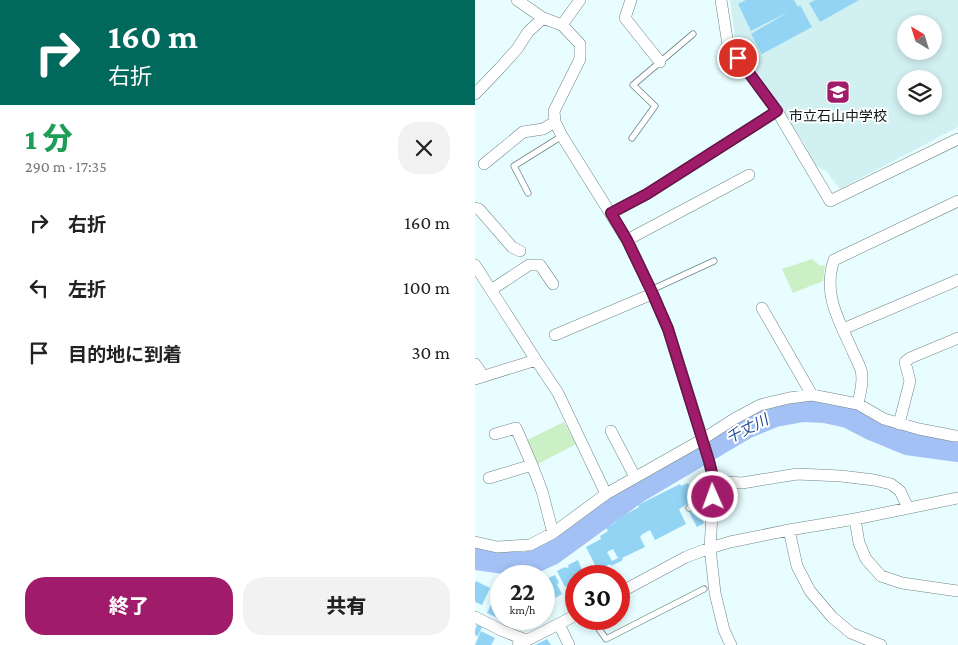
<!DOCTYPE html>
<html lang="ja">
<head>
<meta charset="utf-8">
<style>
	body { margin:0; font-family:"Crimson Pro","Noto Sans JP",serif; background:#f2f2f2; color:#222; height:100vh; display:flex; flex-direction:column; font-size:19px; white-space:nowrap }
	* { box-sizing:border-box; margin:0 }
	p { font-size:16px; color:#767676 }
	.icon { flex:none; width:28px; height:28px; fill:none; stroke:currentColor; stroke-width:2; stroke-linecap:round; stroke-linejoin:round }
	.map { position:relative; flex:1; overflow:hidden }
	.panel { display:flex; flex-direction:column; background:#fff; width:475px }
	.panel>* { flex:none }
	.guide { background:#00695c; color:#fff; overflow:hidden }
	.needle { width:32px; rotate:322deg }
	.controls { position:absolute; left:422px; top:15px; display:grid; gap:10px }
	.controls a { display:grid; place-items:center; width:45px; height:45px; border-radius:50%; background:#fff; box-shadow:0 2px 8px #0003; font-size:25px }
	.speed { position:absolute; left:15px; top:565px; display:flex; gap:10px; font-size:25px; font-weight:700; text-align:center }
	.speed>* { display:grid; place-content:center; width:65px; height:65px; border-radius:50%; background:#fff; box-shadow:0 2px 8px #0003; line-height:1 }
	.speed small { font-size:12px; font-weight:400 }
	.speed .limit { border:8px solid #d22; background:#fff; color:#111 }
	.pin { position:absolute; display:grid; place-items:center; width:42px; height:42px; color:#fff; margin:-21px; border:2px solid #fff; border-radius:50%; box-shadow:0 1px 5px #0007 }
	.me { position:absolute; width:55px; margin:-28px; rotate:358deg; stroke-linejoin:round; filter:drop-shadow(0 0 4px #0008) }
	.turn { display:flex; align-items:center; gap:18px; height:105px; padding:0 25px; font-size:22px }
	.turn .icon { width:65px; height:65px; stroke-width:2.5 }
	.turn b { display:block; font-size:35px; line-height:42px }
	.round { display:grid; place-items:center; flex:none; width:52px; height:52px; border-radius:20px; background:#f2f2f2 }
	.head { display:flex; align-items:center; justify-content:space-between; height:85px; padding:0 25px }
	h1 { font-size:30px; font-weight:800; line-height:38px; color:#1e9e55 }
	.primary-button { display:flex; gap:10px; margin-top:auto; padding:10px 25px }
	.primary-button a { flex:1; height:58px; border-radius:20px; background:#a01c6b; color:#fff; font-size:20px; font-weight:800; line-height:58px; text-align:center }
	.primary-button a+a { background:#f2f2f2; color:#222 }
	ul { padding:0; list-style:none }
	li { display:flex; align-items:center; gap:15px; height:65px; padding:0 25px }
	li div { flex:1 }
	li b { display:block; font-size:19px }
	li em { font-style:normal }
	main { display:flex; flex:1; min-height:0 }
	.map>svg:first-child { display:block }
	.built { fill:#d1f0f2; fill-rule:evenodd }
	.green { fill:#cbf0c5 }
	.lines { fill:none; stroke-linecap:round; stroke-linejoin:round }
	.river { stroke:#a3c1f5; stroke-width:24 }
	.building { fill:#93d4f5; fill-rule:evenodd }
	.lane-casing { stroke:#718486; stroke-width:7 }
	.street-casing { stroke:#718486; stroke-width:12 }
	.lane { stroke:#fff; stroke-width:5.5 }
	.street { stroke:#fff; stroke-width:11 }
	.route-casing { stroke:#681246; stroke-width:12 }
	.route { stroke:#a01c6b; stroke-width:9 }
	.labels { text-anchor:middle; stroke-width:4; stroke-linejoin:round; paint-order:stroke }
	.poi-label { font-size:14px; fill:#0e1616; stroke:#fff }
	.water-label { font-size:15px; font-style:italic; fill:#204a93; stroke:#fff }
</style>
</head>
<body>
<main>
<section class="panel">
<div class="guide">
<div class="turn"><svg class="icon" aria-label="right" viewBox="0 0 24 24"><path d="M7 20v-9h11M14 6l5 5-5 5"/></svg><div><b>160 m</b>右折</div></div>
</div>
<div class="head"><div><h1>1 分</h1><p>290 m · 17:35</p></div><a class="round"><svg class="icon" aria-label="close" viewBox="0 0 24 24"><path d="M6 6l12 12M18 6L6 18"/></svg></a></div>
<ul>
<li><svg class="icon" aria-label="right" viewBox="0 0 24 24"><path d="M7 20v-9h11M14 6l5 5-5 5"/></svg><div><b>右折</b></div><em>160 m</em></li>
<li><svg class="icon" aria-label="left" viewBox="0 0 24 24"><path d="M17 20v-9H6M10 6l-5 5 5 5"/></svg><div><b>左折</b></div><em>100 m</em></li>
<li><svg class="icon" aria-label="arrive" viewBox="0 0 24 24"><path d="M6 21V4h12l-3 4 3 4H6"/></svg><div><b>目的地に到着</b></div><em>30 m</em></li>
</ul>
<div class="primary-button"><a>終了</a><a>共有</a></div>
</section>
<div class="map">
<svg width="483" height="645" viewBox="0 0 483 645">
	<rect width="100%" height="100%" fill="#e7fdff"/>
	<path class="built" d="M255 0H483V127L365 189 351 171 336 163 331 146 277 67 260 37ZM431 24H459V51H431ZM431 79H459V106H431Z"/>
	<path class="green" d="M337 259 345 266 350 265 348 281 318 293 307 269Z
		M89 422 101 444 63 464 52 440Z"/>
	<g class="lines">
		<path class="river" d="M0 558 42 564H53L77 553 161 492 271 427 300 415 328 410 350 411 373 416 398 429 432 443 483 450"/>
	</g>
	<path class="building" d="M271 0H319L323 7 325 5 337 27 287 54 276 34 315 11 276 31 263 4Z
		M340 0H384L345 22 334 3Z
		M213 483 219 495 214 497 216 502 204 509 211 524 180 540 175 530 166 535V536L165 537 170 547 147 558 148 560 136 566 135 564 123 571 111 547 126 539 125 536 133 531 131 528 141 522 140 520 164 507 163 505 205 484 206 486ZM138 549 143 558 137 561 132 552Z
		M228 505 230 509 227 511 229 515 226 517 229 523 222 527 214 512Z
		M103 560 107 570 109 569 113 576H101V581L90 587 82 571 90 567 91 568 94 567 93 565Z
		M80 575 84 583 82 584 87 594 75 601 69 590V580Z
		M1 581 15 588 7 605 0 602V583Z
		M21 594 26 597 25 619 12 613Z
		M31 619H45L41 627 30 621Z
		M2 625 7 627 3 636 0 635V630Z
		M6 631 20 638 16 645H0Z
		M72 639 76 645H60Z"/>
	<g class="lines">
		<g class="lane-casing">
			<path id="lane" d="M157 138 180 106 158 85 218 34
				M53 193 39 166 87 136
				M176 290 239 261
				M214 508 233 497H238
				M117 619 131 639 229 589"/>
		</g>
		<g class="street-casing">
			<path id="street" d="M42 0 68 18 87 25
				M105 0 87 25 105 44V59L79 111 80 122 87 136 152 240 176 290 193 329 230 447 239 481 235 548 240 593 249 630 256 645
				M156 0 150 18 185 62
				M246 0 253 45 302 111 355 201 483 139
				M0 94 25 68 42 49 53 32 68 18
				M9 164 48 132 68 129 80 122
				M0 208 4 209 37 247 45 251
				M136 213 172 194 302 111
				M152 240 274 175
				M0 265 61 360
				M16 290 54 265H65L78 284
				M287 308 337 395
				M368 329 483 280
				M80 335 177 294
				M0 364 5 371 7 377
				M0 379 61 360 83 393 131 494
				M383 404C385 393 389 381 386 370 384 364 381 358 378 352 365 322 347 295 359 260L483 201
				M424 424 435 381 430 362 435 358 483 338
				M136 431 160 477
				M20 434 41 428 57 465 67 491 78 533
				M14 478 57 465
				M239 481 267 483 322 474 366 476 399 480 416 484 425 491 433 508
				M380 519 384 543 391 559 406 576 427 583 483 591
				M314 530 322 566 335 591 357 617 376 633 406 645
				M0 542 22 547 55 545 78 533 131 494 228 439 259 419 285 405 314 398 337 395 383 404 409 419 444 429 480 436H483
				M144 593 211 557 235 548 255 542 314 530 380 519 483 498
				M0 617 28 631 51 640
				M84 624 94 645
				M43 645 101 615"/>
		</g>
		<use href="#lane" class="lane"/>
		<use href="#street" class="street"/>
	</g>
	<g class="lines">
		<g class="route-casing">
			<path id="route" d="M238 497 239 481 234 461 193 329 176 290 152 240 136 213 172 194 302 111 263 58"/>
		</g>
		<use href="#route" class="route"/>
	</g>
	<defs>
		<g id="school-square" transform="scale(1.25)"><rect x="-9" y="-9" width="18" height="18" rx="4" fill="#a01c6b" stroke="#fff"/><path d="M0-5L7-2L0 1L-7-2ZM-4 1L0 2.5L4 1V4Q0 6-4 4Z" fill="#fff"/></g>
	</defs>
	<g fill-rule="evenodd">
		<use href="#school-square" x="363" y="92"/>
	</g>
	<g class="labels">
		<g class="poi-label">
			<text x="363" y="121">市立石山中学校</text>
		</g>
		<g class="water-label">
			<text transform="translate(272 429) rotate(-27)" y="5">千丈川</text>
		</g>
	</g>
</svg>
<div class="controls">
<a><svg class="needle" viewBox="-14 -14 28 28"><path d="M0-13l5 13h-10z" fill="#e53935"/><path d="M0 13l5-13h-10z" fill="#767676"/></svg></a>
<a><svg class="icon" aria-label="layers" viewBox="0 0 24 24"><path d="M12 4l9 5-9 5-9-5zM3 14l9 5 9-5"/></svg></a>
</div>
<div class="speed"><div>22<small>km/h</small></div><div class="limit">30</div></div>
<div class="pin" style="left:263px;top:58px;background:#d93025"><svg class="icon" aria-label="arrive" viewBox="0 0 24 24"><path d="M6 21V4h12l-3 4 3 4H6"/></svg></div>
<svg class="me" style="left:238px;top:497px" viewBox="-20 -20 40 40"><circle r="17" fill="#a01c6b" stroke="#fff" stroke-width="3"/><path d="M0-11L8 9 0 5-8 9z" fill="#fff"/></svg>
</div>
</main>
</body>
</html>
